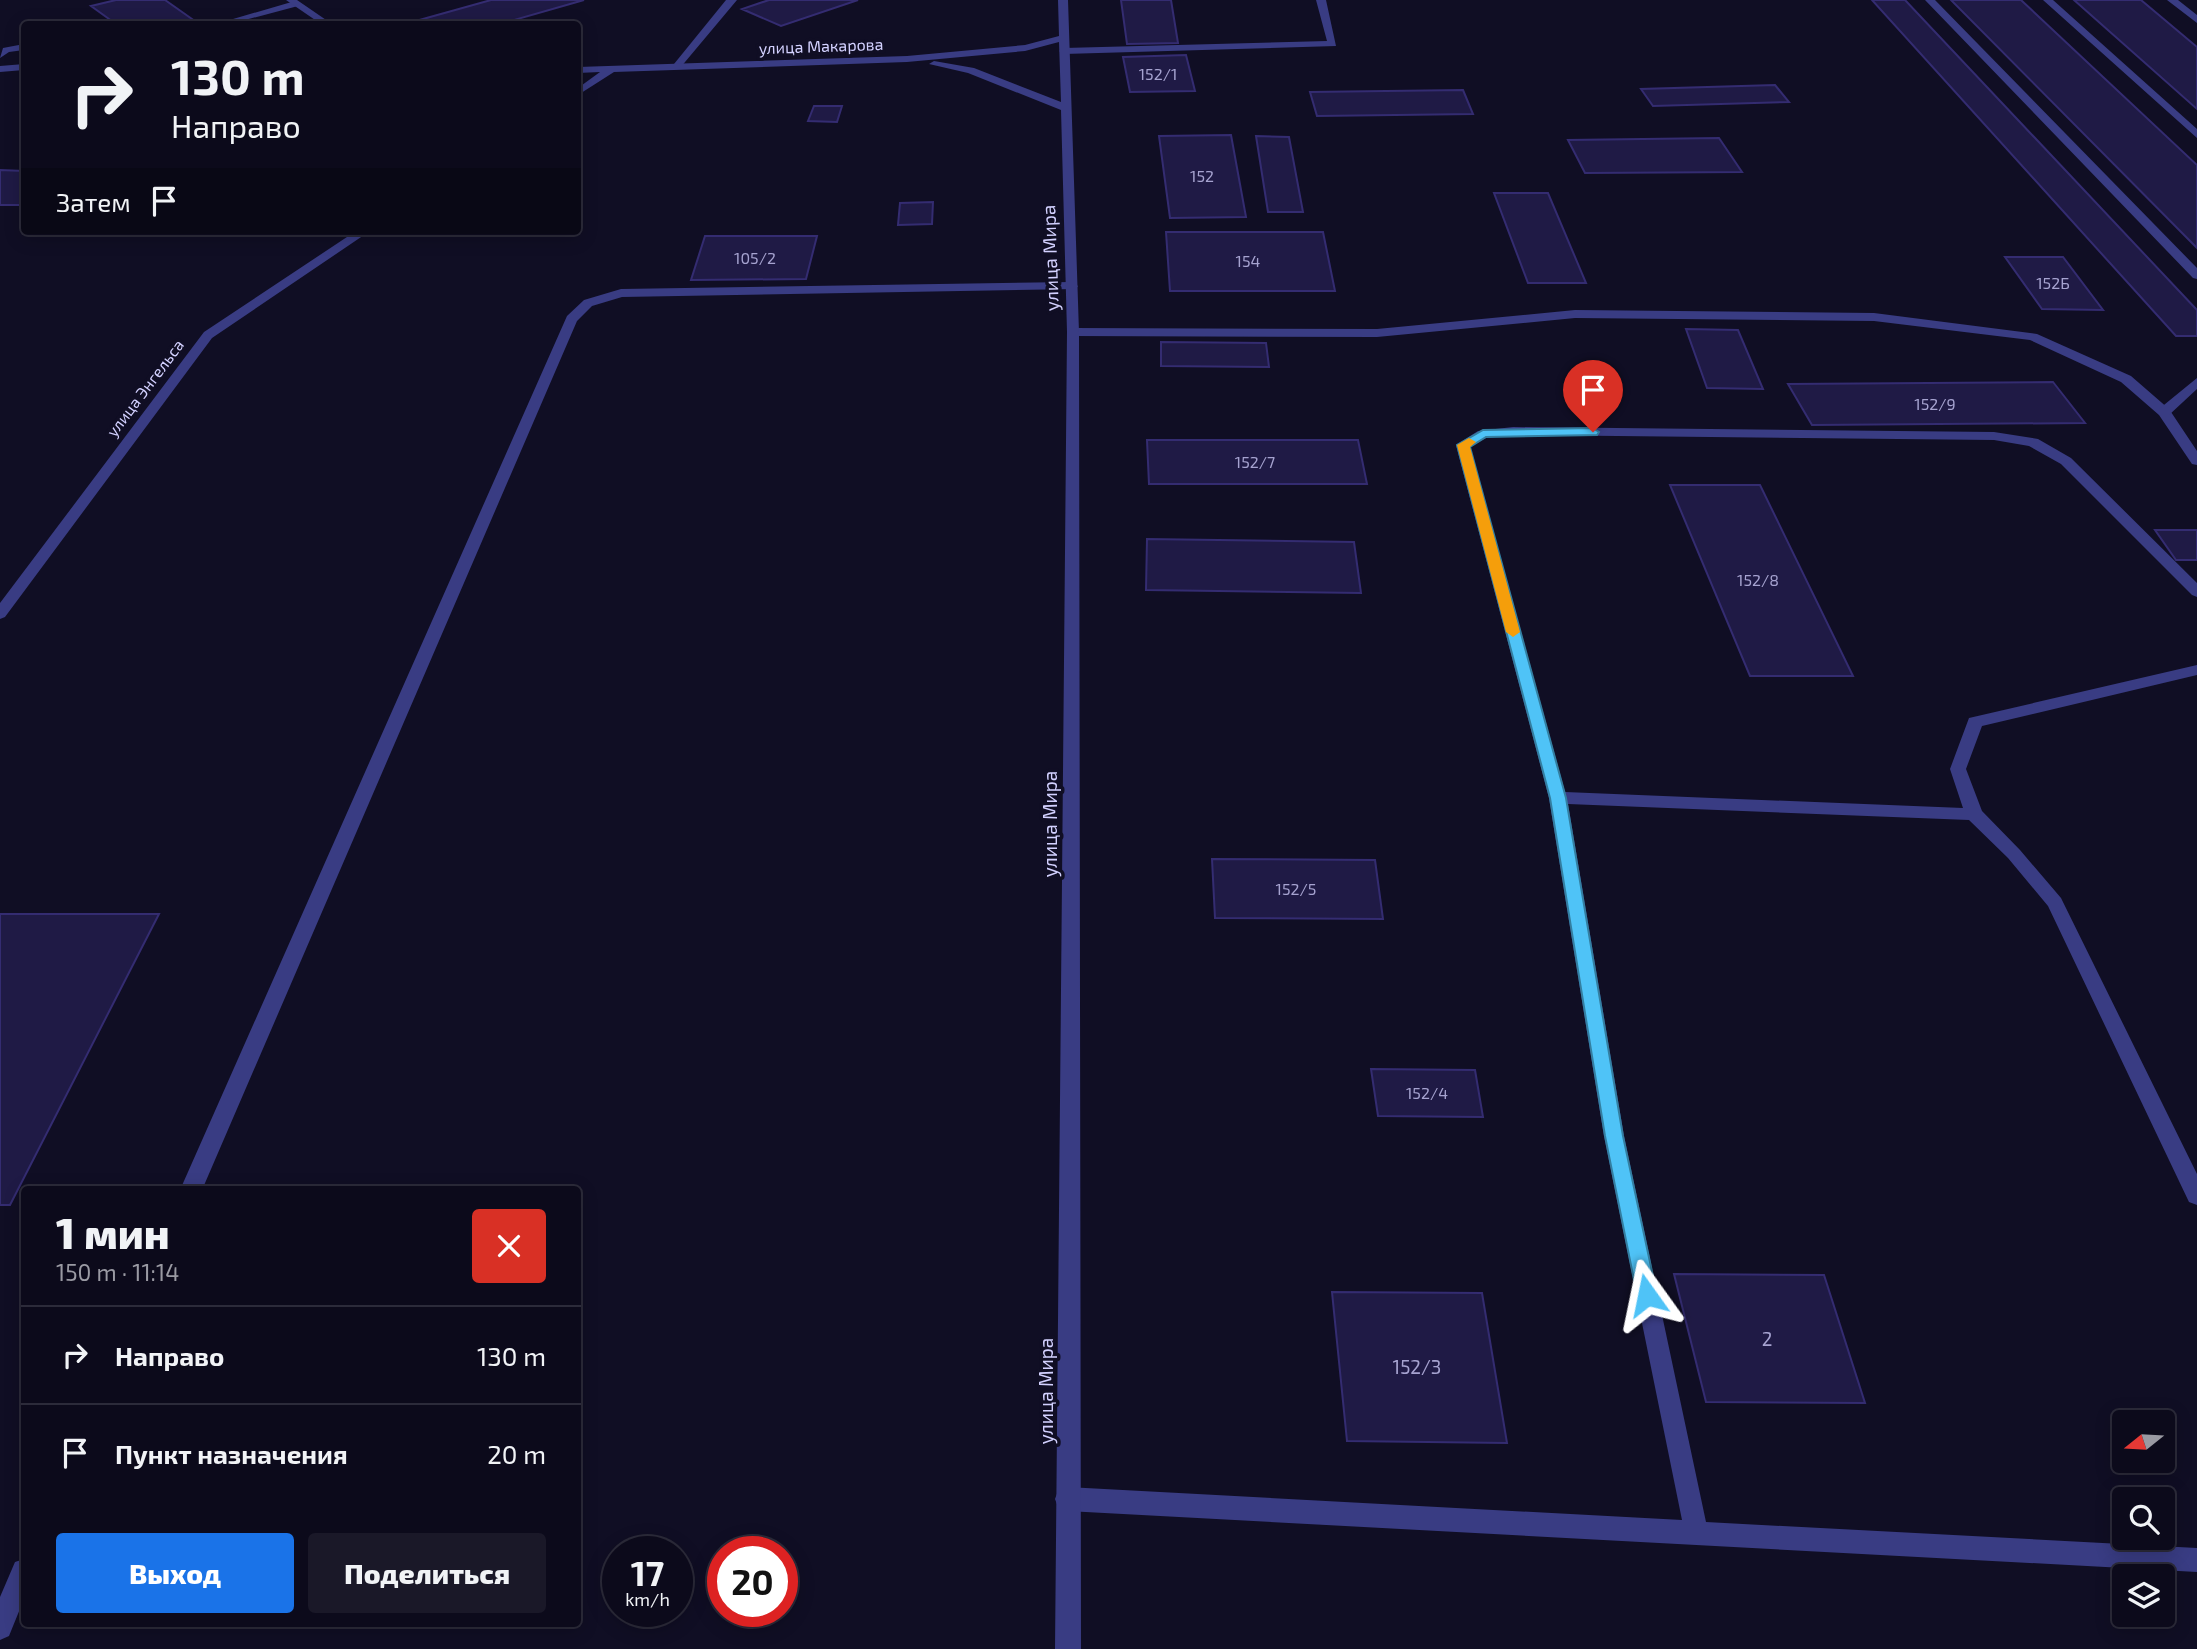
<!DOCTYPE html>
<html lang="ru">
<head>
<meta charset="utf-8">
<style>
	body { margin:0; font-family:"Exo 2",sans-serif; background:#1a1828; color:#f1f3f6; height:100vh; display:flex; flex-direction:column; font-size:26px; white-space:nowrap }
	* { box-sizing:border-box; margin:0 }
	p { font-size:23px; color:#9a9aa3 }
	.icon { flex:none; width:38px; height:38px; fill:none; stroke:currentColor; stroke-width:2; stroke-linecap:round; stroke-linejoin:round }
	.map { position:relative; flex:1; overflow:hidden }
	.sheet { position:absolute; left:21px; top:1186px; width:560px; height:441px; display:flex; flex-direction:column; background:#0c0a1b; border-radius:7px; box-shadow:0 4px 18px #0003,0 0 0 2px #2c2b3a }
	.sheet>* { flex:none }
	.banner { position:absolute; left:21px; top:21px; width:560px; height:214px; border-radius:7px; box-shadow:0 4px 18px #0003,0 0 0 2px #2c2b3a; background:#0c0a1b; color:#f1f3f6; overflow:hidden }
	.needle { width:46px; rotate:252deg }
	.buttons { position:absolute; left:2112px; top:1410px; display:grid; gap:14px }
	.buttons a { display:grid; place-items:center; width:63px; height:63px; border-radius:7px; background:#0c0a1b; box-shadow:0 4px 18px #0003,0 0 0 2px #2c2b3a; font-size:35px }
	.speed { position:absolute; left:602px; top:1536px; display:flex; gap:14px; font-size:35px; font-weight:700; text-align:center }
	.speed>* { display:grid; place-content:center; width:91px; height:91px; border-radius:50%; background:#0c0a1b; box-shadow:0 4px 18px #0003,0 0 0 2px #2c2b3a; line-height:1 }
	.speed small { font-size:18px; font-weight:400 }
	.speed .limit { border:10px solid #d22; background:#fff; color:#111 }
	.pin { position:absolute; display:grid; place-items:center; width:60px; height:60px; color:#fff; margin:-72px -30px; border-radius:50% 50% 50% 0; rotate:-45deg; box-shadow:0 0 7px #0007 }
	.pin .icon { rotate:45deg }
	.me { position:absolute; width:77px; margin:-38px; rotate:348deg; stroke-linejoin:round; filter:drop-shadow(0 0 5px #0008) }
	.turn { display:flex; align-items:center; gap:24px; height:147px; padding:0 35px; font-size:32px }
	.turn .icon { width:91px; height:91px; stroke-width:2.5 }
	.turn b { display:block; font-size:49px; line-height:60px }
	.then { display:flex; align-items:center; height:66px; padding:0 35px; background:#0003; gap:14px; font-size:26px }
	.round { display:grid; place-items:center; flex:none; width:74px; height:74px; border-radius:7px; background:#1a1828 }
	.summary { display:flex; align-items:center; justify-content:space-between; height:119px; padding:0 35px }
	h1 { font-size:42px; font-weight:800; line-height:52px }
	.cta { display:flex; gap:14px; margin-top:auto; padding:14px 35px }
	.cta a { flex:1; height:80px; border-radius:7px; background:#1a73e8; color:#fff; font-size:28px; font-weight:800; line-height:80px; text-align:center }
	.cta a+a { background:#1a1828; color:#f1f3f6 }
	ul { padding:0; list-style:none }
	li { display:flex; align-items:center; gap:21px; height:98px; padding:0 35px; border-top:2px solid #2c2b3a }
	li div { flex:1 }
	li b { display:block; font-size:26px }
	li em { font-style:normal }
	.map>svg:first-child { display:block }
	.building { fill:#1f1a45; stroke:#342c71; stroke-width:2 }
	.lines { fill:none; stroke-linecap:round; stroke-linejoin:round }
	.service { fill:#393c83; fill-rule:evenodd }
	.minor { fill:#393c83; fill-rule:evenodd }
	.route { fill:#4fc3f7; stroke:#337fa1; stroke-width:2 }
	.slow { fill:#f59e0b }
	.labels { text-anchor:middle; stroke-width:7; stroke-linejoin:round; paint-order:stroke }
	.far-street-label { font-size:16px; fill:#d3d1ff; stroke:#100e24 }
	.number-label { font-size:16px; fill:#a6a3d0 }
	.street-label { font-size:19px; fill:#d3d1ff; stroke:#100e24 }
	.near-number-label { font-size:19px; fill:#a6a3d0 }
</style>
</head>
<body>
<div class="map">
<svg width="2197" height="1649" viewBox="0 0 2197 1649">
	<rect width="100%" height="100%" fill="#100e24"/>
	<path class="building" d="M116 0H165L192 19 171 24H116L91 6Z
		M491 0H584L500 24H405Z
		M769 0H858L781 26 742 9Z
		M1121 0H1171L1178 43 1127 44Z
		M1872 0H1905L2197 310V336H2176Z
		M1951 0H2021L2197 165V248Z
		M2074 0H2141L2197 47V109Z
		M1186 55 1195 91 1130 92 1123 57Z
		M1775 85 1789 102 1653 106 1641 89Z
		M1463 90 1473 114 1317 116 1310 92Z
		M814 106H842L837 122 808 121Z
		M1231 135 1246 217 1170 218 1159 136Z
		M1256 136 1289 137 1303 212H1268Z
		M1719 138 1742 172 1585 173 1568 140Z
		M0 170 24 171V205H0Z
		M1494 193H1548L1586 283H1528Z
		M933 202 932 224 898 225 900 203Z
		M1166 232H1323L1335 291H1170Z
		M705 236H817L806 279 691 280Z
		M2005 257H2063L2103 310 2042 309Z
		M1686 329 1738 330 1763 389 1707 388Z
		M1161 342 1266 343 1269 367 1161 366Z
		M2053 382 2085 423 1812 425 1788 384Z
		M1147 440H1358L1367 484H1149Z
		M1670 485H1760L1853 676H1750Z
		M2155 530H2197V560H2176Z
		M1147 539 1354 542 1361 593 1146 590Z
		M1212 859 1375 860 1383 919 1215 918Z
		M0 914H159L10 1205H0Z
		M1371 1069 1475 1070 1483 1117 1378 1116Z
		M1674 1274 1824 1275 1865 1403 1706 1402Z
		M1332 1292 1482 1293 1507 1443 1347 1441Z"/>
	<g class="lines">
		<path class="service" d="M726 0H737L680 68H674V64Z
			M1316 0H1326L1336 46 1064 54 1059 51 1064 48 1327 41Z
			M1925 0H1935L2197 268V279L2193 278Z
			M2043 0H2053L2197 129V138Z
			M2167 0H2178L2197 15V23Z
			M295 1 298 2V6L230 24H216Z
			M24 44V50L9 52 0 58 3 48Z
			M24 64V70L0 72V66Z
			M1072 282 1078 286 1076 289 622 297 592 306 577 321 202 1190H180L567 316 584 300 621 289Z
			M1575 310 1874 313 2037 334 2131 376 2169 409 2197 451V465L2192 464 2159 415 2121 382 2030 340 1874 321 1575 318 1377 337 1073 336 1067 332 1073 328 1377 329Z
			M1513 427 1994 432 2038 439 2071 458 2197 583V597L2192 595 2061 464 2029 446 1994 440 1513 435 1486 438 1470 447 1565 792 1963 808 1950 769 1969 718 2197 665V675L1982 726 1966 769 1982 811 2020 850 2061 898 2197 1174V1205L2189 1202 2048 906 2008 858 1969 820 1568 804 1624 1136 1706 1522 2197 1548V1572L1067 1511 1058 1507 1055 1499 1058 1491 1067 1487 1682 1520 1604 1136 1549 798 1456 445 1478 431Z
			M24 1559V1599L9 1636 0 1640V1597L15 1562Z"/>
		<path class="minor" d="M286 0H297L332 24H321Z
			M1058 0H1068L1079 332 1081 1649H1055L1067 332 1061 110 968 73 929 64 934 61 974 68 1061 102 1059 42 1025 51 907 62 614 72 578 95V88L600 72 578 73V67L907 56 1025 45 1059 36Z
			M356 231H370L212 338 5 617 0 619V603L204 332Z
			M2197 378V389L2169 415H2159V409Z"/>
	</g>
	<path class="route" d="M1593 428 1599 432 1597 435 1486 437 1470 447 1566 798 1623 1136 1657 1295 1654 1301 1647 1304 1640 1301 1637 1295 1605 1136 1550 798 1457 445 1483 430Z"/>
	<path class="slow" d="M1469 438 1476 442 1470 447 1520 632 1513 637 1506 632 1457 445Z"/>
	<g class="labels">
		<g class="far-street-label">
			<text transform="translate(821 46) rotate(-2)" y="6">улица Макарова</text>
			<text transform="translate(145 388) rotate(-53)" y="6">улица Энгельса</text>
		</g>
		<g class="number-label">
			<text x="1158" y="80">152/1</text>
			<text x="1202" y="182">152</text>
			<text x="755" y="264">105/2</text>
			<text x="1248" y="267">154</text>
			<text x="2053" y="289">152Б</text>
			<text x="1935" y="410">152/9</text>
			<text x="1255" y="468">152/7</text>
			<text x="1758" y="586">152/8</text>
			<text x="1296" y="895">152/5</text>
			<text x="1427" y="1099">152/4</text>
		</g>
		<g class="street-label">
			<text transform="translate(1050 258) rotate(-92)" y="7">улица Мира</text>
			<text transform="translate(1050 824) rotate(-90)" y="7">улица Мира</text>
			<text transform="translate(1046 1391) rotate(-90)" y="7">улица Мира</text>
		</g>
		<g class="near-number-label">
			<text x="1767" y="1346">2</text>
			<text x="1417" y="1374">152/3</text>
		</g>
	</g>
</svg>
<div class="buttons">
<a><svg class="needle" viewBox="-14 -14 28 28"><path d="M0-13l5 13h-10z" fill="#e53935"/><path d="M0 13l5-13h-10z" fill="#9a9aa3"/></svg></a>
<a><svg class="icon" aria-label="search" viewBox="0 0 24 24"><circle cx="10" cy="10" r="6"/><path d="M15 15l6 6"/></svg></a>
<a><svg class="icon" aria-label="layers" viewBox="0 0 24 24"><path d="M12 4l9 5-9 5-9-5zM3 14l9 5 9-5"/></svg></a>
</div>
<div class="speed"><div>17<small>km/h</small></div><div class="limit">20</div></div>
<div class="pin" style="left:1593px;top:432px;background:#d93025"><svg class="icon" aria-label="arrive" viewBox="0 0 24 24"><path d="M6 21V4h12l-3 4 3 4H6"/></svg></div>
<svg class="me" style="left:1647px;top:1295px" viewBox="-20 -20 40 40"><path d="M0-17L14 15 0 8-14 15z" fill="#4fc3f7" stroke="#fff" stroke-width="4"/></svg>
<div class="banner">
<div class="turn"><svg class="icon" aria-label="right" viewBox="0 0 24 24"><path d="M7 20v-9h11M14 6l5 5-5 5"/></svg><div><b>130 m</b>Направо</div></div>
<div class="then">Затем<svg class="icon" aria-label="arrive" viewBox="0 0 24 24"><path d="M6 21V4h12l-3 4 3 4H6"/></svg></div>
</div>
<section class="sheet">
<div class="summary"><div><h1>1 мин</h1><p>150 m · 11:14</p></div><a class="round" style="background:#d93025;color:#fff"><svg class="icon" aria-label="close" viewBox="0 0 24 24"><path d="M6 6l12 12M18 6L6 18"/></svg></a></div>
<ul>
<li><svg class="icon" aria-label="right" viewBox="0 0 24 24"><path d="M7 20v-9h11M14 6l5 5-5 5"/></svg><div><b>Направо</b></div><em>130 m</em></li>
<li><svg class="icon" aria-label="arrive" viewBox="0 0 24 24"><path d="M6 21V4h12l-3 4 3 4H6"/></svg><div><b>Пункт назначения</b></div><em>20 m</em></li>
</ul>
<div class="cta"><a>Выход</a><a>Поделиться</a></div>
</section>
</div>
</body>
</html>
